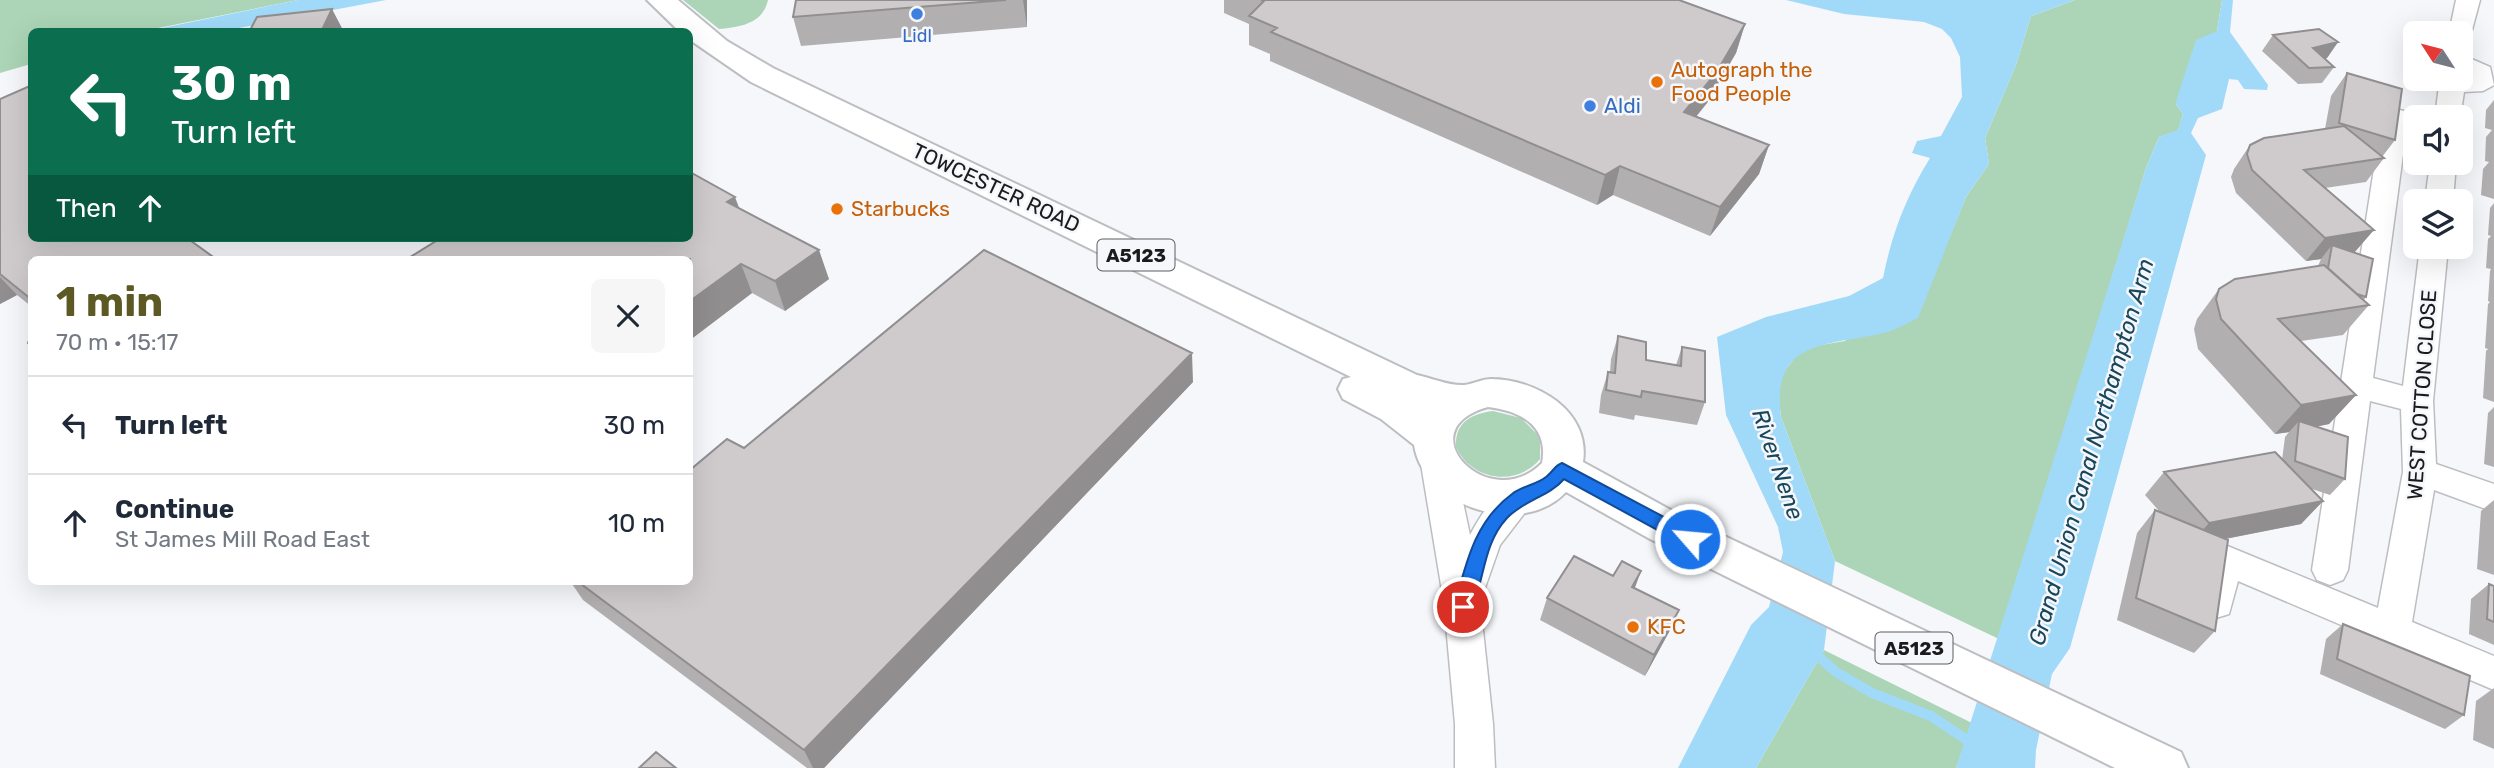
<!DOCTYPE html>
<html lang="en">
<head>
<meta charset="utf-8">
<style>
	body { margin:0; font-family:Rubik,sans-serif; background:#f6f6f7; color:#1f2937; height:100vh; display:flex; flex-direction:column; font-size:26px; white-space:nowrap }
	* { box-sizing:border-box; margin:0 }
	p { font-size:23px; color:#747a83 }
	.icon { flex:none; width:38px; height:38px; fill:none; stroke:currentColor; stroke-width:2; stroke-linecap:round; stroke-linejoin:round }
	.map { position:relative; flex:1; overflow:hidden }
	.drawer { position:absolute; left:28px; top:256px; width:665px; height:329px; display:flex; flex-direction:column; background:#fff; border-radius:10px; box-shadow:0 7px 28px #0002 }
	.drawer>* { flex:none }
	.guide { position:absolute; left:28px; top:28px; width:665px; height:214px; border-radius:10px; box-shadow:0 7px 28px #0002; background:#0b6e4f; color:#fff; overflow:hidden }
	.needle { width:46px; rotate:306deg }
	.buttons { position:absolute; left:2403px; top:21px; display:grid; gap:14px }
	.buttons a { display:grid; place-items:center; width:70px; height:70px; border-radius:10px; background:#fff; box-shadow:0 7px 28px #0002; font-size:35px }
	.pin { position:absolute; display:grid; place-items:center; width:60px; height:60px; color:#fff; margin:-30px; border:4px solid #fff; border-radius:50%; box-shadow:0 2px 7px #0007 }
	.me { position:absolute; width:77px; margin:-38px; rotate:297deg; stroke-linejoin:round; filter:drop-shadow(0 0 5px #0008) }
	.turn { display:flex; align-items:center; gap:24px; height:147px; padding:0 28px; font-size:32px }
	.turn .icon { width:91px; height:91px; stroke-width:2.5 }
	.turn b { display:block; font-size:49px; line-height:60px }
	.then { display:flex; align-items:center; height:66px; padding:0 28px; background:#0003; gap:14px; font-size:26px }
	.round { display:grid; place-items:center; flex:none; width:74px; height:74px; border-radius:10px; background:#f6f6f7 }
	.head { display:flex; align-items:center; justify-content:space-between; height:119px; padding:0 28px }
	h1 { font-size:42px; font-weight:700; line-height:52px; color:#5d5925 }
	ul { padding:0; list-style:none }
	li { display:flex; align-items:center; gap:21px; height:98px; padding:0 28px; border-top:2px solid #e0e1e3 }
	li div { flex:1 }
	li b { display:block; font-size:26px }
	li em { font-style:normal }
	.map>svg:first-child { display:block }
	.green { fill:#abd5b6 }
	.water { fill:#a1daf9 }
	.lines { fill:none; stroke-linecap:round; stroke-linejoin:round }
	.stream { stroke:#a1daf9; stroke-width:10 }
	.minor-casing { stroke:#bdbec2; stroke-width:3 }
	.major-casing { stroke:#bdbec2; stroke-width:4 }
	.minor { fill:#fff; fill-rule:evenodd }
	.major { fill:#fff; fill-rule:evenodd }
	.wall { fill:#b2afb0 }
	.shaded-wall { fill:#918e90 }
	.building { fill:#cfcbcd; stroke:#918e90; stroke-width:2 }
	.route { fill:#1a73e8; stroke:#114b97; stroke-width:2 }
	.shop-dot { fill:#3f7fe0; stroke:#f6f7fb; stroke-width:2.5 }
	.food-dot { fill:#e8710a; stroke:#f6f7fb; stroke-width:2.5 }
	.labels { text-anchor:middle; stroke-width:5; stroke-linejoin:round; paint-order:stroke }
	.far-shop-label { font-size:18px; fill:#366cbe; stroke:#f6f7fb }
	.shield { fill:#f6f7fb; stroke:#5d5d5f; stroke-width:2 }
	.shield-label { font-size:19px; font-weight:bold; fill:#1b1b1c }
	.food-label { font-size:21px; fill:#c56008; stroke:#f6f7fb; text-anchor:start }
	.shop-label { font-size:21px; fill:#366cbe; stroke:#f6f7fb; text-anchor:start }
	.street-label { font-size:21px; fill:#1b1b1c; stroke:#f6f7fb }
	.water-label { font-size:23px; font-style:italic; fill:#18465b; stroke:#f6f7fb }
</style>
</head>
<body>
<div class="map">
<svg width="2494" height="768" viewBox="0 0 2494 768">
	<rect width="100%" height="100%" fill="#f6f7fb"/>
	<path class="green" d="M0 0H298L143 31 32 32 31 64 0 73Z
		M683 0H768C763 24 739 27 719 29Z
		M2075 0H2222L2217 31 2176 104 2183 114 2178 131 2159 137 2146 168 1999 639 1835 561 1781 417 1778 391 1783 373 1797 355 1815 346 1845 341 1952 231 1966 197 1989 164 1985 138 2016 65 2031 16Z
		M1493 411 1521 418 1540 437V459C1516 488 1471 480 1456 447 1455 422 1471 414 1493 411Z
		M1824 650 1972 723 1956 768H1756Z"/>
	<path class="water" d="M298 0H386L223 31 143 32Z
		M1786 0H2075L2031 16 2016 65 1985 138 1989 164 1966 197 1918 318C1907 323 1896 330 1884 333 1827 346 1771 339 1781 417L1835 561 1824 650 1756 768H1678L1751 625 1769 607 1783 552 1778 527 1726 415 1717 337 1766 317 1849 296 1883 278C1892 233 1906 197 1930 158L1912 153 1917 141 1941 136 1962 97 1960 57 1951 38 1942 29 1924 22 1844 14Z
		M2222 0H2233L2230 32 2268 85 2267 90 2244 89 2238 80 2229 79 2222 109 2198 118 2191 133 2206 155 2070 648 2052 674 2036 750 2035 768H1956L2146 168 2159 137 2178 130 2183 114 2176 104 2177 98 2196 40 2217 31Z"/>
	<g class="lines">
		<path class="stream" d="M1811 650 1836 672 1872 693 1931 716 1976 746"/>
		<g class="minor-casing">
			<path id="minor" d="M2456 0H2480L2469 41 2460 43V33H2449Z
				M2460 54 2490 67 2494 85 2483 91 2464 92 2460 118 2435 117 2439 86 2428 79 2470 78 2460 71Z
				M2395 109 2404 111 2408 117 2373 378 2403 386 2420 247H2448L2433 401 2436 464 2494 484V512L2434 490 2412 622 2494 656V690L2238 581 2229 614 2216 618 2203 614C2194 596 2204 567 2213 550L2225 545 2378 608 2403 472 2401 409 2370 401 2348 570 2343 580 2330 585 2317 580 2312 570 2382 117 2386 111Z
				M2430 163H2456L2453 201H2425Z
				M1438 451 1450 455 1455 464 1470 535C1482 512 1503 478 1532 487L1537 497 1500 545 1480 602 1493 724 1495 768H1455V724L1444 603 1421 464 1426 455Z"/>
		</g>
		<g class="major-casing">
			<path id="major" d="M647 0H678L727 41 773 68 1417 375C1431 378 1450 386 1464 385 1473 384 1482 379 1491 379 1536 379 1591 411 1583 462L1680 515 2181 752 2188 768H2115L1650 539 1566 492C1523 538 1424 508 1414 445L1381 419 1343 399 1338 389 1343 379 1351 377 751 82 690 40V32H680ZM1488 407C1521 411 1549 426 1542 463 1490 516 1405 430 1488 407Z"/>
		</g>
		<use href="#minor" class="minor"/>
		<use href="#major" class="major"/>
	</g>
	<path class="wall" d="M796 0H1027V27L801 46 793 17Z
		M1224 0H1679L1745 24 1736 53 1707 103 1696 117 1769 145 1759 174 1710 236 1613 195 1597 205 1270 61V54L1249 45V24L1224 13Z
		M2273 35 2338 42 2327 58 2325 59 2334 67 2322 83 2298 84 2262 51Z
		M2347 73 2395 140 2382 157 2384 158 2366 182 2325 188 2355 253 2366 297 2364 300 2369 305 2343 335 2301 341 2356 395 2329 424 2316 427 2345 479 2330 495 2309 488 2323 501 2301 524 2225 539 2215 631 2194 653 2117 620 2137 533 2155 510 2160 512 2145 495 2164 472 2282 460 2285 437 2289 432 2275 434 2198 349 2194 329 2197 319 2219 289 2318 266 2321 259 2306 261 2236 193 2231 177 2234 169 2250 145 2325 129 2331 96Z
		M0 99 32 259V307L17 295 0 304Z
		M2494 100V199L2481 195 2483 169 2489 162 2485 161 2486 137 2492 130 2485 128 2486 110Z
		M2494 203V402L2483 398 2486 351 2488 349 2485 348 2488 304 2490 302 2488 301 2490 271 2491 269 2486 268 2488 239 2491 236 2488 235 2490 208Z
		M739 208 829 279 785 311 752 293 690 340V259Z
		M1618 336 1646 360 1676 365 1682 347 1705 402 1697 425 1635 415 1634 420 1599 413 1601 395 1608 372H1610L1611 359Z
		M1193 382 824 768H807L583 600 570 581H690L744 448Z
		M2494 407V467L2484 464 2488 413Z
		M2494 500V575L2477 569 2481 511Z
		M2489 584 2494 586V645L2469 634 2471 599Z
		M1635 588 1679 610 1669 632 1645 676 1540 620 1547 598Z
		M2343 624 2464 715 2445 729 2320 674 2326 639Z
		M2494 688V749L2473 740 2476 701Z"/>
	<path class="shaded-wall" d="M1023 0H1027V27Z
		M332 9 344 32H321Z
		M1745 24 1736 53 1707 103 1675 142 1684 112Z
		M2338 42 2327 58 2303 64 2313 48Z
		M1769 145 1759 174 1710 236 1720 207Z
		M1620 166 1613 195 1597 205 1605 175Z
		M735 197 746 226 727 202Z
		M2374 230 2354 253 2332 245 2321 259 2306 261 2325 238Z
		M819 250 829 279 785 311 775 281Z
		M741 264 752 293 690 340V301Z
		M0 277 17 295 0 304Z
		M1192 353 1193 382 824 768H813L804 750Z
		M2356 395 2329 424 2298 430 2299 421 2289 432 2275 434 2301 405Z
		M2323 501 2301 524 2189 546 2209 523Z
		M1641 571 1633 593 1632 587Z
		M1679 610 1669 632 1645 676 1654 655Z"/>
	<path class="building" d="M796 0H1006L793 17Z
		M1261 0H1679L1745 24 1716 73 1684 112 1769 145 1720 207 1620 166 1605 175 1271 32 1277 28 1249 16 1264 1Z
		M332 9 321 32H249L257 17Z
		M2319 29 2338 42 2313 48 2334 67 2309 68 2273 35Z
		M2347 73 2402 89 2395 140 2339 123Z
		M32 85V238H187L216 259H32V300L0 274V99Z
		M2344 126 2384 158 2304 170 2374 230 2325 238 2252 170 2247 154 2250 145 2264 138Z
		M690 172 735 197 727 202 819 250 775 281 741 264 690 301V259H407L441 238H690Z
		M2332 245 2373 259 2366 297 2357 294 2328 268Z
		M984 250 1192 353 804 750 577 581H690V470L727 439 744 448Z
		M2324 265 2369 305 2278 319 2356 395 2301 405 2221 319 2216 299 2219 289 2235 279Z
		M32 333V347L28 343Z
		M1618 336 1646 342V360L1681 366 1682 347 1705 351V402L1642 391 1641 397 1606 390 1608 372 1615 373Z
		M2299 421 2348 437 2345 479 2295 461Z
		M2275 452 2323 501 2209 523 2164 472Z
		M2155 510 2228 540 2215 631 2136 598Z
		M1574 556 1613 576 1622 561 1641 571 1632 587 1679 610 1654 655 1547 598Z
		M2489 584 2494 586V622L2487 619Z
		M2343 624 2470 676 2464 715 2337 659Z
		M656 752 676 768H639Z"/>
	<path class="route" d="M1562 463 1696 534 1698 539 1696 544H1683L1564 479C1550 496 1524 500 1507 518 1482 545 1485 581 1470 613H1457L1454 607C1466 564 1474 522 1512 494 1522 486 1536 485 1546 477 1553 472 1554 466 1562 463Z"/>
	<g class="shop-dot">
		<circle cx="917" cy="14" r="7"/>
		<circle cx="1590" cy="106" r="7"/>
	</g>
	<g class="food-dot">
		<circle cx="1657" cy="82" r="7"/>
		<circle cx="837" cy="209" r="7"/>
		<circle cx="1633" cy="627" r="7"/>
	</g>
	<g class="labels">
		<g class="far-shop-label">
			<text x="917" y="42">Lidl</text>
		</g>
		<g class="shield">
			<rect x="1097.5" y="239.5" width="77" height="31" rx="5"/>
			<rect x="1875.5" y="632.5" width="77" height="31" rx="5"/>
		</g>
		<g class="shield-label">
			<text x="1136" y="262">A5123</text>
			<text x="1914" y="655">A5123</text>
		</g>
		<g class="food-label">
			<text x="1671" y="77">Autograph the<tspan x="1671" dy="24">Food People</tspan></text>
			<text x="851" y="216">Starbucks</text>
			<text x="1647" y="634">KFC</text>
		</g>
		<g class="shop-label">
			<text x="1604" y="113">Aldi</text>
		</g>
		<g class="street-label">
			<text transform="translate(996 188) rotate(25)" y="7">TOWCESTER ROAD</text>
			<text transform="translate(2422 395) rotate(-86)" y="7">WEST COTTON CLOSE</text>
		</g>
		<g class="water-label">
			<text transform="translate(2091 452) rotate(-74)" y="8">Grand Union Canal Northampton Arm</text>
			<text transform="translate(1778 464) rotate(71)" y="8">River Nene</text>
		</g>
	</g>
</svg>
<div class="buttons">
<a><svg class="needle" viewBox="-14 -14 28 28"><path d="M0-13l5 13h-10z" fill="#e53935"/><path d="M0 13l5-13h-10z" fill="#747a83"/></svg></a>
<a><svg class="icon" aria-label="sound" viewBox="0 0 24 24"><path d="M4 9h4l5-4v14l-5-4H4zM17 9q2 3 0 6"/></svg></a>
<a><svg class="icon" aria-label="layers" viewBox="0 0 24 24"><path d="M12 4l9 5-9 5-9-5zM3 14l9 5 9-5"/></svg></a>
</div>
<div class="pin" style="left:1463px;top:607px;background:#d93025"><svg class="icon" aria-label="arrive" viewBox="0 0 24 24"><path d="M6 21V4h12l-3 4 3 4H6"/></svg></div>
<svg class="me" style="left:1690px;top:539px" viewBox="-20 -20 40 40"><circle r="17" fill="#1a73e8" stroke="#fff" stroke-width="3"/><path d="M0-11L8 9 0 5-8 9z" fill="#fff"/></svg>
<div class="guide">
<div class="turn"><svg class="icon" aria-label="left" viewBox="0 0 24 24"><path d="M17 20v-9H6M10 6l-5 5 5 5"/></svg><div><b>30 m</b>Turn left</div></div>
<div class="then">Then<svg class="icon" aria-label="ahead" viewBox="0 0 24 24"><path d="M12 20V5M6 11l6-6 6 6"/></svg></div>
</div>
<section class="drawer">
<div class="head"><div><h1>1 min</h1><p>70 m · 15:17</p></div><a class="round"><svg class="icon" aria-label="close" viewBox="0 0 24 24"><path d="M6 6l12 12M18 6L6 18"/></svg></a></div>
<ul>
<li><svg class="icon" aria-label="left" viewBox="0 0 24 24"><path d="M17 20v-9H6M10 6l-5 5 5 5"/></svg><div><b>Turn left</b></div><em>30 m</em></li>
<li><svg class="icon" aria-label="ahead" viewBox="0 0 24 24"><path d="M12 20V5M6 11l6-6 6 6"/></svg><div><b>Continue</b><p>St James Mill Road East</p></div><em>10 m</em></li>
</ul>
</section>
</div>
</body>
</html>
